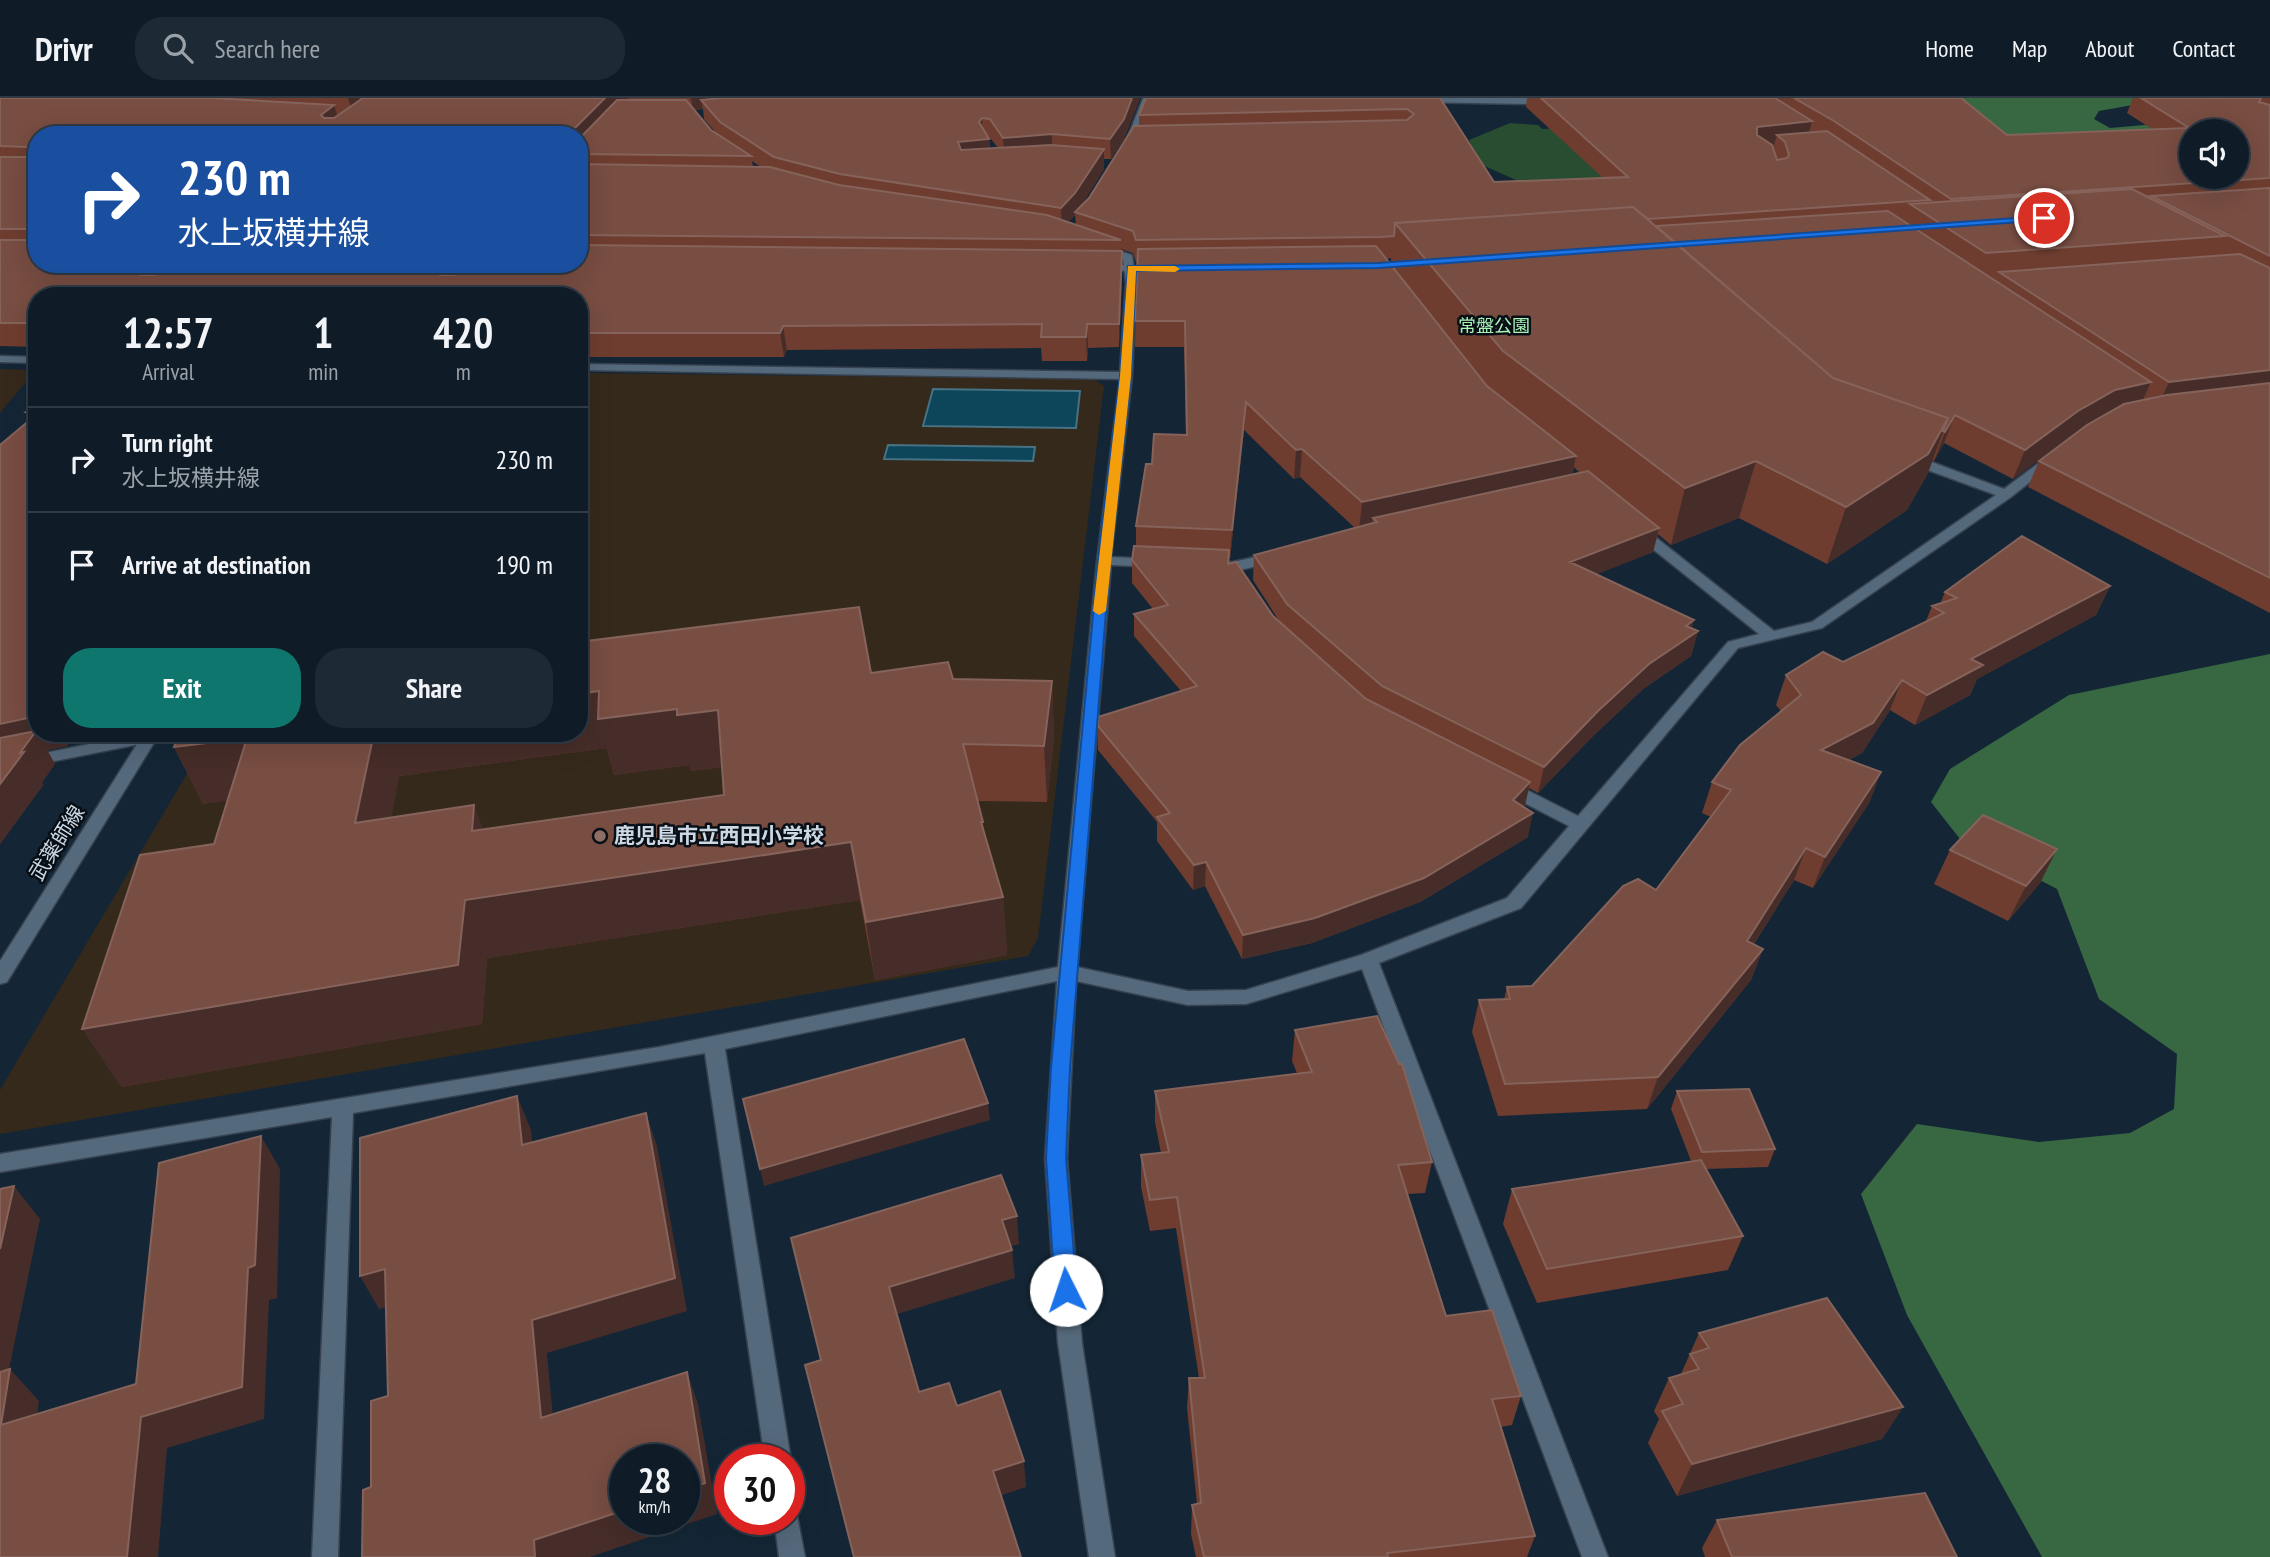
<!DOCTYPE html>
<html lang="en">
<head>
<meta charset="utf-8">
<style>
	body { margin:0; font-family:"PT Sans Narrow","Noto Sans JP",sans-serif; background:#1d2934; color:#f1f3f6; height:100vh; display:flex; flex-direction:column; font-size:26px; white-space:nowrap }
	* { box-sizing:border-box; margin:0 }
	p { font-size:23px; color:#9ba1a8 }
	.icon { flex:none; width:38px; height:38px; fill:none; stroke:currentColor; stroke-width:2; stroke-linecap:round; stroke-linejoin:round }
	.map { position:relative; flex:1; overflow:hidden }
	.details { position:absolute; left:28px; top:189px; width:560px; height:455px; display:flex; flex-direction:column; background:#0f1c28; border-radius:28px; box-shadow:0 7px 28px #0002,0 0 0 2px #2f3a45 }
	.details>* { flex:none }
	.banner { position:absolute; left:28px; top:28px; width:560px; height:147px; border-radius:28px; box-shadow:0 7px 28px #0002,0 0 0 2px #2f3a45; background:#1a4fa0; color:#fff; overflow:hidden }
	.fabs { position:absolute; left:2179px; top:21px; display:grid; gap:14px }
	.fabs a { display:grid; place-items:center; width:70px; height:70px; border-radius:50%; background:#0f1c28; box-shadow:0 7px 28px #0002,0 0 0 2px #2f3a45; font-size:35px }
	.speed { position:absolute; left:609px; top:1346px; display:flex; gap:14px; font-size:35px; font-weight:700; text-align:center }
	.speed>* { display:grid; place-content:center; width:91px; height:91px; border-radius:50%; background:#0f1c28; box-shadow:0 7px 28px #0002,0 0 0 2px #2f3a45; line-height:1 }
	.speed small { font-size:18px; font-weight:400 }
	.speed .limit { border:10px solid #d22; background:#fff; color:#111 }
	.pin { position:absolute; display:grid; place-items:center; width:60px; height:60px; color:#fff; margin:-30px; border:4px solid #fff; border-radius:50%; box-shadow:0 2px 7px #0007 }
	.me { position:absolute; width:77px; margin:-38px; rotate:356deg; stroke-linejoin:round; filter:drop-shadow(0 0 5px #0008) }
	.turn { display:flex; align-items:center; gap:24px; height:147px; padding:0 35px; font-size:32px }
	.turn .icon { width:91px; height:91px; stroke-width:2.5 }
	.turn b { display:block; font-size:49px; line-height:60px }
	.eta { display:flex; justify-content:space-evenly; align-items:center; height:119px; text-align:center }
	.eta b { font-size:42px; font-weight:700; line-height:49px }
	.button { display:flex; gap:14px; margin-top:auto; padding:14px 35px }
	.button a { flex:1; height:80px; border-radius:28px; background:#0f766e; color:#fff; font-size:28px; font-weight:700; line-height:80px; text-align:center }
	.button a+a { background:#1d2934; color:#f1f3f6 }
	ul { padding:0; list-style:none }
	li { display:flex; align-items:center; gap:21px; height:105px; padding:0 35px; border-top:2px solid #2f3a45 }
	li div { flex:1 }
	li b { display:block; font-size:26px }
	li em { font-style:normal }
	header { display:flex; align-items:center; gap:42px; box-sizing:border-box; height:98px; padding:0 35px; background:#0f1c28; border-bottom:2px solid #2f3a45 }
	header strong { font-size:33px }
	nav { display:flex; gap:38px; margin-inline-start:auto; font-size:24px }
	.search { width:490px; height:63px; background:#1d2934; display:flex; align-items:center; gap:18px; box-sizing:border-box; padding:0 24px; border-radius:28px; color:#9ba1a8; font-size:26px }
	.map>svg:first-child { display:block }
	.education { fill:#35291b }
	.green { fill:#284d30 }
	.forest { fill:#376841 }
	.water { fill:#0d465a; stroke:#467283; stroke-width:2 }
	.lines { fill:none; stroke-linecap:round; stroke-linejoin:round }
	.minor-casing { stroke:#364250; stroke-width:3 }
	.tertiary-casing { stroke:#364250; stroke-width:3 }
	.minor { fill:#55697c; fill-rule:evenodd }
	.tertiary { fill:#55697c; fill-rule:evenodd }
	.wall { fill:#6e3d2f; fill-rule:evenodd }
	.shaded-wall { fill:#462d29 }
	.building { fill:#784d42; stroke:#85635b; stroke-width:2; fill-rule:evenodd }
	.route { fill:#1a73e8; stroke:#114b97; stroke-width:2 }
	.slow { fill:#f59e0b }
	.education-dot { fill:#8d6e63; stroke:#070e15; stroke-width:2.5 }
	.labels { text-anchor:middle; stroke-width:5; stroke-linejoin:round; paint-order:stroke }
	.far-park-label { font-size:18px; fill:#a9f3b6; stroke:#070e15 }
	.poi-label { font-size:21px; font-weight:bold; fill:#cbd7e2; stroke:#070e15; text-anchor:start }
	.street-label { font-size:21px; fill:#cbd7e2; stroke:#070e15 }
</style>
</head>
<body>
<header>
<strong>Drivr</strong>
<div class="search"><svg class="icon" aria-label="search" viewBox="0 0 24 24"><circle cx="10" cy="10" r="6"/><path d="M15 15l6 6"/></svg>Search here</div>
<nav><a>Home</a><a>Map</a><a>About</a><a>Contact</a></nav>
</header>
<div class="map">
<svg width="2270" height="1459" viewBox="0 0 2270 1459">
	<rect width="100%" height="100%" fill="#142636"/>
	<path class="education" d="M0 271 36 272 0 315Z
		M579 275 1093 281 1104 288 1038 840 1028 858 0 1036V992L211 635H579Z"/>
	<path class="green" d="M1510 25 1538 27 1542 31 1611 28 1604 90 1545 95 1480 66 1469 42Z"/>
	<path class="forest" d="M1956 0H2172L2099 13 2094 21 2110 30 2156 26 2270 29 2236 79V33H2191L2013 51Z
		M2270 556V1459H2042L1907 1217 1861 1096 1917 1026 2039 1044 2130 1035 2174 1011 2177 956 2099 901 2057 791 1960 741 1931 704 1950 671 2069 597Z"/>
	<path class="water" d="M933 291 1080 293 1076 330 923 328Z
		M888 347 1035 349 1033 363 884 361Z"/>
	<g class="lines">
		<g class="minor-casing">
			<path id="minor" d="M1143 0H1151L1130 49 1123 51Z
				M1414 0H1597L1529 6 1417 4Z
				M1101 147 1132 157 1136 185 1132 278 1111 459 1155 461 1162 465 1155 469 1111 467 1077 869 1188 893 1246 892 1361 857 1507 800 1569 728 1499 692 1497 688 1499 684H1511L1578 718 1728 544 1759 536 1634 436V430H1644L1774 533 1812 524 1996 397 1903 363V357H1913L2004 391 2048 358 2053 357 2059 361 2011 399 1822 530 1738 550 1521 810 1379 865 1608 1459H1582L1362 871 1246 906 1188 907 1076 883 1067 1060 1082 1245 1115 1459H1089L1058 1245 1045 1060 1057 883 725 951 791 1362 789 1366V1362H765L705 955 353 1015 338 1459H312L332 1019 0 1074V1056L659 949 1058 869 1097 463 1120 281 579 272V266L1120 274 1126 185 1123 161 1097 152 1096 150Z
				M0 258 37 259V265L0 264Z
				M1277 454 1284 458 1282 461C1262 466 1225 481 1208 467L1215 463 1233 464Z
				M144 635H156L158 639 150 644 0 674V664Z
				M789 1409 796 1412 805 1459H779L774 1421H789Z"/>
		</g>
		<g class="tertiary-casing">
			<path id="tertiary" d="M1101 167H1131L1136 170 1131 173 1097 172 1096 170Z
				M144 635H160L7 884 0 886V863Z"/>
		</g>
		<use href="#minor" class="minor"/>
		<use href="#tertiary" class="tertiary"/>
	</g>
	<path class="wall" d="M0 0H627L625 2H628L627 0H1140L1124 41 1111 61H1104V71L1081 108 1089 100 1139 28V17L1440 0 1494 84 1603 80 1526 9 1527 0H1961L2007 37 2152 31 2127 15 2133 0H2270V515L2028 389 2039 363 2074 337 2065 342 2013 381 1944 345 1934 363 1932 362 1928 375 1907 412 1827 466 1739 420 1671 447 1658 436 1653 454 1596 476 1698 533 1691 558 1643 591 1592 639 1538 695 1529 690 1524 709 1528 739 1420 804 1312 845 1242 861 1205 788 1193 792 1157 743V724L1098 652V628L1181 593 1134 538V516L1153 511 1132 485V462L1136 449V428L1152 366 1186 337 1184 249H1135L1137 164H1136L1133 155 1121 151 1122 176 1119 249 1088 250 1087 263H1042L1041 250 787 252 784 259H579V198H37V249L0 248ZM703 11 704 21 717 36 711 32 694 12ZM579 37V166H37ZM989 41H991L998 50 990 51ZM752 63 761 69H753ZM1075 117 1076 127 1068 124ZM1391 160V166L1386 161ZM1244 332 1294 381 1300 379 1355 430 1254 457 1253 482 1281 526 1273 518 1228 466V461H1230ZM1574 369 1579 374 1581 375 1572 377Z
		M37 305V635H76L67 648 47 652 55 666 42 684 43 687 0 746 30 322 26 314Z
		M2110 488 2096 517 1977 581 1970 597 1915 627 1890 612 1862 655 1849 662 1881 674 1869 705 1813 790 1794 782 1754 846 1763 851 1751 882 1647 1011 1498 1018 1472 934 1479 902 1504 901 1507 889 1532 888 1656 792 1711 719 1702 715 1712 684 1781 613 1776 607 1786 577 1843 564 1926 523 1932 508 1940 506 1945 494Z
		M871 575 953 581 1052 583 1054 639 1047 704 978 703 983 724 984 736 1003 799 1007 857 875 882 860 802 487 860 482 926 121 989 214 746 227 702 203 706 174 649ZM607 650 614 677 689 667 691 673 722 669 724 697 483 732 391 719 399 678Z
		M2057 751 2040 785 2008 823 1934 786 1950 752Z
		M1295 932 1432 1064 1425 1095 1407 1096 1446 1218 1521 1298 1512 1327 1501 1329 1535 1438 1527 1459H1196L1191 1436 1192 1407 1197 1406 1187 1310 1189 1280H1199L1176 1130 1150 1133 1141 1089V1057L1161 1055 1155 1024V993L1297 975 1292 963Z
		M1677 993 1775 1051 1768 1069 1706 1071 1743 1138 1728 1172 1537 1205 1503 1126 1512 1091 1691 1063 1671 1011Z
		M1699 1235 1903 1309 1882 1341 1677 1398 1648 1345 1659 1321 1654 1313 1669 1280 1681 1276Z
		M1717 1422 1957 1459H1705L1702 1450Z"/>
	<path class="shaded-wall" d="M348 0H380L353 16Z
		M605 0H627L579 50V37H572L573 32Z
		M691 0H808L701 2 703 11 693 12Z
		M1132 0H1140L1124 41 1111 61 1110 41Z
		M334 7 340 26 327 37 321 17Z
		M982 20 983 39 989 41 991 61 960 64 958 44 979 24Z
		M1812 23 1807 43 1784 46 1785 44 1777 37 1774 47 1752 49 1757 29Z
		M1052 36V56L1004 60 1003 40Z
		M1104 51V71L1077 115 1075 114V117L1062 131 1061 110Z
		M1122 153V176L1119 249V226Z
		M149 166H185L150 196 140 177 141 173Z
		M446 166H471L447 196 440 174Z
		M1087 226 1088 250 1087 263 1086 239Z
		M783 228 787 252 784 259 780 235Z
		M2270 272V295L2158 308 2169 284Z
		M2151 284 2138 313 2103 321 2065 342 2013 381 2025 352 2078 313 2115 292Z
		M1246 304 1244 332 1230 461 1232 432Z
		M1955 317 1944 345 1934 363 1945 334Z
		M1948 320 1928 375 1907 412 1827 466 1846 409Z
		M1302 351 1300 379 1294 381 1296 352Z
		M1576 358 1570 387 1377 424 1373 420 1372 430 1359 433 1362 404Z
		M1756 363 1739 420 1671 447 1685 390Z
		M1659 430 1653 454 1565 489 1570 464Z
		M2110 488 2096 517 1977 581 1970 597 1915 627 1927 597 1971 561Z
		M1694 522 1689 540 1698 533 1691 558 1643 591 1592 639 1538 695 1544 669 1598 613 1686 528Z
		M1902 582 1890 612 1862 655 1810 682 1821 652Z
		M1052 583 1054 639 1047 704 1044 648Z
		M599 593 677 611 718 612 730 668 691 673 689 667 614 677 607 650 399 678 380 782 355 725 374 635H579V596Z
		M37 618V635H76L67 648 47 652 55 666 42 684 43 687 0 746V626Z
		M247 640 273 696 203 706 174 649Z
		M1881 674 1869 705 1813 790 1825 759Z
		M1530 684 1525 708 1508 726 1513 702Z
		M474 707 495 764 472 733Z
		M1533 715 1528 739 1420 804 1312 845 1242 861 1243 837Z
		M851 744 860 802 487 860 482 926 121 989 82 931 465 802Z
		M1806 750 1794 782 1736 874 1747 843Z
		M2057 751 2040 785 2008 823 2026 788Z
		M1206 764 1205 788 1193 792 1194 767Z
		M1003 799 1007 857 875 882 866 824Z
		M1763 851 1751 882 1647 1011 1658 979Z
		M517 998 531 1032 536 1081 522 1047Z
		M988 1005 990 1022 764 1088 760 1071Z
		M646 1015 657 1048 687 1213 547 1255 556 1352 541 1320 532 1222Z
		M261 1038 280 1071 277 1200 269 1202 264 1321 167 1350 158 1459H127L141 1319 248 1170Z
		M14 1088 40 1121 0 1315V1151Z
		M1017 1118 1019 1146 1005 1150 1002 1122Z
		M1012 1152 1015 1180 894 1217 889 1189Z
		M385 1171 404 1204 379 1211 360 1178Z
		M10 1271 39 1303 31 1358 1 1327Z
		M687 1274 698 1306 717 1416 590 1459H535L534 1442 625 1412V1421H684Z
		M1903 1309 1882 1341 1677 1398 1692 1366Z
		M1024 1363 1026 1389 996 1399 993 1373Z"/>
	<path class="building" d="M0 0H212L334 7 321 17 324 20H334L363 0H605L573 32 572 37H37V166H149L141 173 140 177H156L169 166H446L440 174V177H455L464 166H579V147L1122 153 1119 226H1087L1086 239H1041L1042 226 783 228 780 235H579V198H37V225H0V142H27L29 134 27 131H0V59H30L28 49 0 48Z
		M722 0H1132L1124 21 1110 41 1052 36 1003 40 990 21 982 20 979 24 989 41 958 44 961 52 1051 47 1104 51 1075 95 1061 110 840 76 774 59 720 24 701 2Z
		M1146 0H1440L1494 84 1628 79 1541 0H1775L1812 23 1757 29V37L1772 47 1777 62 1787 60 1789 57 1785 44 1777 37 1827 33 1930 102 1648 121 1633 109 1395 125 1394 138 1380 139 1136 142 1133 133 1075 114 1089 100 1134 28 1407 22 1414 16 1407 11 1139 17Z
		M1794 0H1961L2007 37 2189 30 2141 0H2261L2259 4 2270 7V80L1951 101 1834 23ZM2191 33H2236V79H2191Z
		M617 2H686L711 32 751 58 579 56V41Z
		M579 66 770 69 839 87 1047 117 1121 142 579 137Z
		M2270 90V158L2151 98Z
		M2132 91 2225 138 1986 155 1910 106Z
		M1633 109 1833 280 1948 320 1928 356 1846 409 1756 363 1685 390 1503 253 1395 125Z
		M1888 113 2151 284 2115 292 2078 313 2025 352 1955 317 1945 334 1943 333 1948 320 1833 280 1656 128Z
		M1376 148 1487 288 1576 358 1362 404 1302 351 1296 352 1246 304 1232 432 1136 428 1146 366H1152L1154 336 1187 337 1185 223H1135L1138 151Z
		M2240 156 2270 170V272L2169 284 1999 174Z
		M2270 285V480L2039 363 2087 327 2124 306 2167 297Z
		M37 305V314H26Z
		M37 316V618L0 626V347Z
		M1588 373 1659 430 1570 464 1694 522 1686 528 1698 533 1649 566 1598 613 1544 669 1382 588 1287 506 1254 457 1377 424 1373 420Z
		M2022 438 2110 488 1971 561 1983 567 1927 597 1902 582 1873 625 1821 652 1881 674 1825 759 1806 750 1747 843 1763 851 1658 979 1505 986 1479 902 1510 901 1507 889 1532 888 1623 788 1638 781 1656 792 1731 692 1712 684 1740 647 1801 597 1786 577 1823 554 1843 564 1944 515 1932 508 1957 500 1945 494Z
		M1134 448 1229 452 1228 466 1236 464 1273 518 1366 601 1530 684 1513 702 1533 715 1424 780 1315 820 1243 837 1206 764 1194 767 1157 719 1170 715 1098 628V619L1197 588 1134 516 1168 507 1132 462Z
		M859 509 871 575 948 564 953 581 1052 583 1044 648 963 646 983 724H981L1003 799 866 824 851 744 465 802 458 867 82 931 140 757 214 746 247 640 174 649 179 635H374L355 725 474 707 472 733 724 697 718 612 677 617V611L598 621 599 593 579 596V544Z
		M36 633 20 655 24 654 0 686V640Z
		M1983 717 2057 751 2026 788 1950 752Z
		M1377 918 1399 966H1402L1432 1064 1398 1067 1446 1218 1492 1212 1521 1298 1492 1301 1535 1438 1387 1455 1388 1459H1204L1192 1407 1201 1405 1189 1280H1205L1177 1099 1150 1102 1141 1057 1169 1054 1155 993 1312 974 1295 932Z
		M964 941 988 1005 760 1071 743 1001Z
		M1749 991 1775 1051 1702 1054 1677 993Z
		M517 998 522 1047 646 1015 675 1180 532 1222 541 1320 687 1274 705 1385 684 1392V1362H625V1412L534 1442 535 1459H362L363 1392 371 1389V1303L388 1298 385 1171 360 1178V1040Z
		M261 1038 255 1167 248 1170 242 1289 141 1319 127 1459H0V1274L10 1271 1 1327 136 1286 159 1065Z
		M1701 1062 1743 1138 1547 1171 1512 1091Z
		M1001 1077 1017 1118 1002 1122 1012 1152 889 1189 919 1294 949 1285 957 1308 1000 1293 1024 1363 993 1373 1021 1459H854L805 1267 821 1262 791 1140Z
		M14 1088 0 1151V1091Z
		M1827 1200 1903 1309 1692 1366 1662 1313 1683 1306 1669 1280 1699 1271 1690 1256 1709 1250 1699 1235Z
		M1925 1395 1957 1459H1732L1717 1422Z"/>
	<path class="route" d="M2044 118 2047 119V122L1378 170 1136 173 1131 278 1110 463 1070 970 1066 1060 1077 1192 1074 1199 1066 1202 1059 1199 1055 1192 1046 1060 1051 970 1098 463 1120 278 1128 168 1378 165Z"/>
	<path class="slow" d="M1128 168H1175L1180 171 1175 174 1136 173 1131 278 1106 513 1099 517 1093 513 1120 278Z"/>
	<circle class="education-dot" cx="600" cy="738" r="7"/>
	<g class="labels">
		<g class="far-park-label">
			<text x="1494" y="234">常盤公園</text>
		</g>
		<g class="poi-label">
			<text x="614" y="745">鹿児島市立西田小学校</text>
		</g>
		<g class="street-label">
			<text transform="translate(57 745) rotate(-58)" y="7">武薬師線</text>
		</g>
	</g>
</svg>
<div class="fabs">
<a><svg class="icon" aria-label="sound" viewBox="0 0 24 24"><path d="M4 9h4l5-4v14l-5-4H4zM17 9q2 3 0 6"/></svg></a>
</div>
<div class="speed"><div>28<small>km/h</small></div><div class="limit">30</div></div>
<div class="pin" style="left:2044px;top:120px;background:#d93025"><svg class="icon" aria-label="arrive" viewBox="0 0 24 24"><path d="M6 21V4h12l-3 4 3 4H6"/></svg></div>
<svg class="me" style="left:1066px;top:1192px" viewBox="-20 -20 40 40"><circle r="19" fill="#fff"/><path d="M0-13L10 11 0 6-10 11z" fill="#1a73e8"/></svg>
<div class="banner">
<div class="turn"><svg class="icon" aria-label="right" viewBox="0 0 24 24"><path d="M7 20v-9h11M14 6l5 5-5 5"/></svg><div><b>230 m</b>水上坂横井線</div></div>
</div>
<section class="details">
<div class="eta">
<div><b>12:57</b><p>Arrival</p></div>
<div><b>1</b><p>min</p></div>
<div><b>420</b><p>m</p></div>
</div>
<ul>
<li><svg class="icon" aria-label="right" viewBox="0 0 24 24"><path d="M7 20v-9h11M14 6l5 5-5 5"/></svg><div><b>Turn right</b><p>水上坂横井線</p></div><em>230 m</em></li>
<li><svg class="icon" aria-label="arrive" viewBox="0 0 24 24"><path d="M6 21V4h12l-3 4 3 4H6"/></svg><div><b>Arrive at destination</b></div><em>190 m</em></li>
</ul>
<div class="button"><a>Exit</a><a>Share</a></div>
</section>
</div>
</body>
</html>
